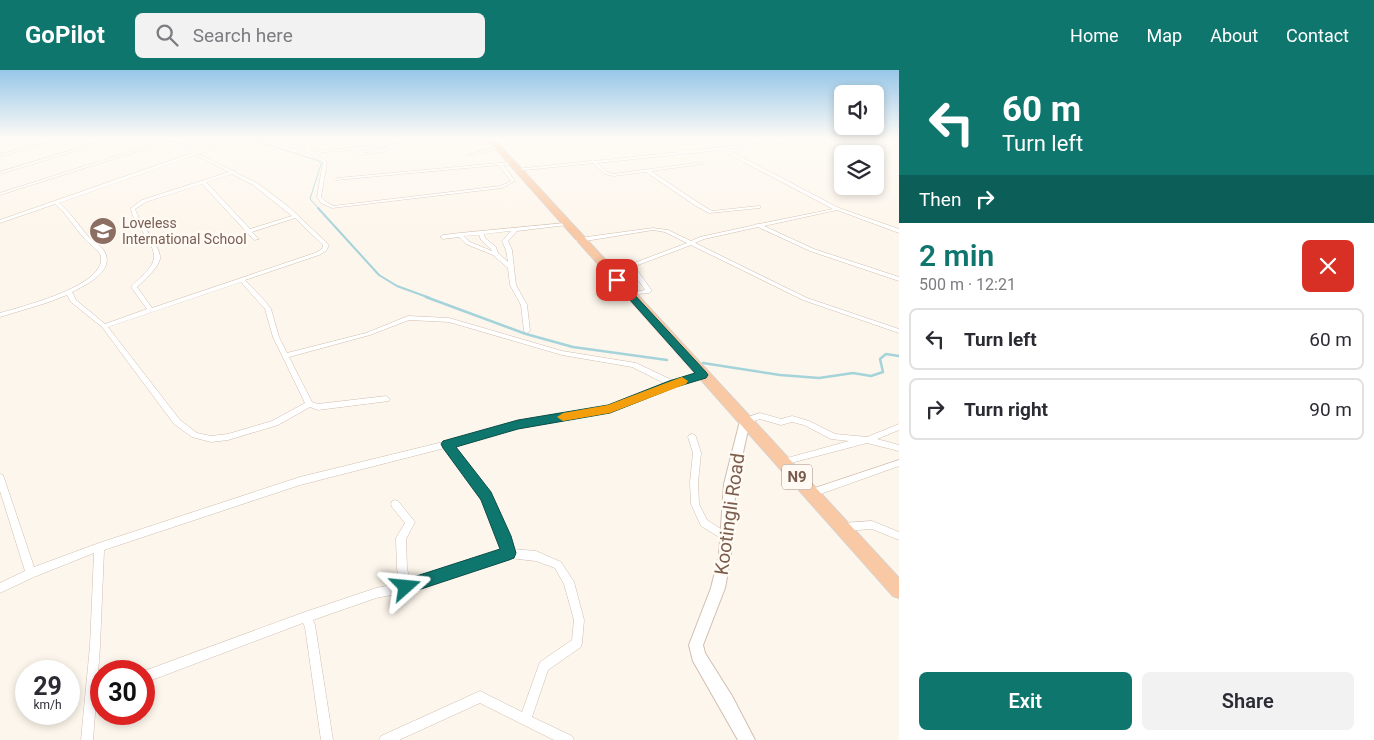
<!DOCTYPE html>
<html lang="en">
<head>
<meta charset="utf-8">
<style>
	body { margin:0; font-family:Roboto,sans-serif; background:#f2f2f3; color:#2b2b33; height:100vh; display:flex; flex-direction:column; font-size:19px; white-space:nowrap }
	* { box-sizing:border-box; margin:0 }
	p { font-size:16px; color:#7c7c81 }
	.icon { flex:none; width:28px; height:28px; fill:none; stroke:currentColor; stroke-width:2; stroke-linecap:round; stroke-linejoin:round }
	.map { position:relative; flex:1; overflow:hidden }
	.panel { display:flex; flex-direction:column; background:#fff; width:475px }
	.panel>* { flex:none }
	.guide { background:#0f766e; color:#fff; overflow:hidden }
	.buttons { position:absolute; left:834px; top:15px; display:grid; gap:10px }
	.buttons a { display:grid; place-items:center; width:50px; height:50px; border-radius:8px; background:#fff; box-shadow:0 2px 8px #0003; font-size:25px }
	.speed { position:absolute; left:15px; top:590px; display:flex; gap:10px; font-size:25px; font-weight:700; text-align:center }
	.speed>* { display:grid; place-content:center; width:65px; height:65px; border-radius:50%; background:#fff; box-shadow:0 2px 8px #0003; line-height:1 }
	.speed small { font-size:12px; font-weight:400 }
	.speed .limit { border:8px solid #d22; background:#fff; color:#111 }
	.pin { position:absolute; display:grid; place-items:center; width:42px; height:42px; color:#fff; margin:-21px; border-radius:10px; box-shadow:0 2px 8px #0006 }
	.me { position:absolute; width:55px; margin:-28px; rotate:72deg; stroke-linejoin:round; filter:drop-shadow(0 0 4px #0008) }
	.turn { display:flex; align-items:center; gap:18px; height:105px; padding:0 20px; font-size:22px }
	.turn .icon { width:65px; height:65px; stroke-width:2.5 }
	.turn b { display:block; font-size:35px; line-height:42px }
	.then { display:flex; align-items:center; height:48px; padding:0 20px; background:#0003; gap:10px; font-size:19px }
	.round { display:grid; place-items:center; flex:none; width:52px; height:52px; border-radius:8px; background:#f2f2f3 }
	.overview { display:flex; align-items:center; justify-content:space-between; height:85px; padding:0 20px }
	h1 { font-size:30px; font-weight:600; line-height:38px; color:#0f766e }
	.action { display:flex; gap:10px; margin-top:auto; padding:10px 20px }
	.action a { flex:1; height:58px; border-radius:8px; background:#0f766e; color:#fff; font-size:20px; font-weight:600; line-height:58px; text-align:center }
	.action a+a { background:#f2f2f3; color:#2b2b33 }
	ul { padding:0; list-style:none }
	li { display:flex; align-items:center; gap:15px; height:62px; margin:0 10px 8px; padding:0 10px; border:2px solid #e1e1e2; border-radius:8px }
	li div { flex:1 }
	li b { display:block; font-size:19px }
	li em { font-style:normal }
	header { display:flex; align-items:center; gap:30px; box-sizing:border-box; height:70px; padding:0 25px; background:#0f766e; color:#fff }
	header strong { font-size:24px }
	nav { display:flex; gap:28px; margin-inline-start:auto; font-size:18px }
	.search { width:350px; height:45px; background:#f2f2f3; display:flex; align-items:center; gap:12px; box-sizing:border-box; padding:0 18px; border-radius:8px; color:#7c7c81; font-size:19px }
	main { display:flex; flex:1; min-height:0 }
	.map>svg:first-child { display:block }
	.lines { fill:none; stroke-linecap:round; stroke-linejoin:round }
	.stream-far2 { stroke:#a5d3da; stroke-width:1 }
	.stream-far1 { stroke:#a5d3da; stroke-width:2 }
	.stream { stroke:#a5d3da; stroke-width:2.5 }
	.minor-casing { stroke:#d1beb0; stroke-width:1 }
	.tertiary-casing { stroke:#d1beb0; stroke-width:2 }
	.trunk-casing { stroke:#dad1cd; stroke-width:2 }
	.minor { fill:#fff; fill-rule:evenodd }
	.tertiary { fill:#fff; fill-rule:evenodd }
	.trunk { fill:#f9c8a4; fill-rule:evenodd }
	.route { fill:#0f766e; stroke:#0a4d48 }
	.slow { fill:#f59e0b }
	.labels { text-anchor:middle; stroke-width:5; stroke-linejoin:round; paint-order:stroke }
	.far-education-label { font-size:14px; fill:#785e54; stroke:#fffaf3; text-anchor:start }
	.shield { fill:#fffaf3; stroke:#a28b7f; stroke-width:1 }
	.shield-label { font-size:15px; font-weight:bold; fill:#7a5c4d }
	.near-street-label { font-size:19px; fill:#7a5c4d; stroke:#fffaf3 }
</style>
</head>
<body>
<header>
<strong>GoPilot</strong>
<div class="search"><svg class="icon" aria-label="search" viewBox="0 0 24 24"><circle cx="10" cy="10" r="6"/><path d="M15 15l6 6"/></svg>Search here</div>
<nav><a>Home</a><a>Map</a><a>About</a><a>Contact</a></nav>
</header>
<main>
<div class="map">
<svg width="899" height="670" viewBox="0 0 899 670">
	<rect width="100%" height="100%" fill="#fdf6ec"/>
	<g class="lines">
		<path class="stream-far2" d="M247 68 319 91 321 94 310 129 319 139"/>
		<path class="stream-far1" d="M318 138 379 205 397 216 430 228"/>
		<path class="stream" d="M426 227 526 264 573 277 667 290
			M703 293 780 305 819 308 853 303 871 306 883 302 880 289 886 284 899 286"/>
		<g class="minor-casing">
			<path id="minor" d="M68 68H76L0 86V84Z
				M111 68H118L0 104V102Z
				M235 68H241L198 84 233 101H235L236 103 257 113 289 137 329 175 326 181 319 185 245 210 265 231 271 239 279 267 287 283 366 263 408 246 449 248 562 281 636 293 674 311 702 303 706 305 704 307 676 316 610 342 504 361 453 376 489 423 512 479 536 481 561 492 574 512 584 550 582 573 581 577 548 600 532 647 572 666 574 670H554L480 633 399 670H379L381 666 480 621 522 642 540 592 572 570 574 550 564 514 555 498 536 491 509 488 407 522 376 528 313 550 315 555 333 670H321L305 557 303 553 144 613V601L302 543 376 518 401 513 397 499 396 468 405 453 392 437 391 434 392 431 395 430 398 431 415 452 406 469 407 499 410 510 503 480 482 428 445 378 300 415 104 480 100 576 97 619 101 617V629L96 631 93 670H81L90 576 94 483 34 507 0 523V513L25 501 0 421V404L3 405 4 408 34 497 99 473 300 407 447 371 504 355 609 336 666 314 632 297 562 285 449 252 409 250 370 265 289 287 312 332 318 334 386 326 390 329 389 331 318 340 310 337 278 355 228 370 211 372 192 367 174 354 102 257 71 232 67 225 46 233 0 247V243C24 236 87 220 99 197 101 194 101 190 101 186 97 178 90 175 84 168 74 157 67 144 55 134L0 153V150L192 83C181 75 174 73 160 74L0 125V123L160 72C175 70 183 73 196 82ZM195 85 229 102 142 130 131 138C132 155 162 177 152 194 147 203 138 209 131 217L147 239 105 254 76 230 72 222C84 216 112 203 106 185 104 177 93 172 87 165 78 154 70 142 59 133ZM232 104 253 115 292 146 250 159 206 112ZM202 114 254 170 259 169 252 162 295 148 323 175 322 179 315 183 152 238 137 217C144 210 157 200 160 189 162 178 139 152 135 139L146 132ZM241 212 265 239 273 267 305 333 272 351 228 364 211 366 197 363 180 350 108 257Z
				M261 68H268L306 79 303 68H307L310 80 327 92 321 127 325 131 333 136 501 116 511 111 499 95 336 110V109L338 108 510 92H511V94L503 95 515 111 502 118 332 138 321 133 317 127 323 92 307 82Z
				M444 68H459L396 76 382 82 360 85 351 80 315 83 313 82 315 81 385 75 387 76 356 80C369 88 384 76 397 74 413 71 429 70 444 68Z
				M656 68H661L684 81 809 68H825L726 79 839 138 899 159V163L837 140 764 156 814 179 899 207V211L810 181 758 157 704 169 695 173 807 228 899 259V263L803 230 691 175 638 195 637 200 652 221 649 223 627 225V223L645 220 631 200 634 193 687 173 665 162 653 160 579 172 576 170 579 168 653 158 668 160 691 171 700 167 755 155 757 154H759L833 139 721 80 597 93 607 102 613 104 703 92 704 93 702 94 651 101 700 134 712 141 758 136H760V138L709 143 696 136 646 102 613 106 605 104 593 93 516 101 514 100 516 99 591 91 593 90 595 91 679 82Z
				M497 77 498 79 470 86 468 85Z
				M565 153 567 154V155L517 161 508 171 512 180 516 215 527 235 530 261 527 263 524 261 521 235 510 215 508 198 493 185 466 174 459 167 443 169 440 167 443 165 460 163ZM511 161 502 171 506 180 508 192 498 183 496 177 485 168 484 164ZM479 165 481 170 491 179 492 181 470 172 464 166Z
				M760 343 781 349 792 346 809 351 835 364 867 367 899 354V360L877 369 899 375V381L867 373 783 395 780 394 779 392 780 390 849 371 831 369 804 355 792 352 781 355 760 349 745 354 742 353 741 351 742 349Z
				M692 364 695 365 696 367 701 383 698 412 699 434 707 450 730 465 732 468 730 471 727 472 701 456 691 434 690 412 693 383 688 367 689 365Z
				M899 390V396L812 427 809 426 808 423 809 420Z
				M872 451 899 462V470L872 459 843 461 840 460 838 457 840 454 843 453Z"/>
		</g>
		<g class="tertiary-casing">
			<path id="tertiary" d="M745 347 749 348 750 351 736 414 731 485 725 518 703 575 705 583 732 626 755 670H738L693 591 689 575 711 518 719 485 724 414 740 351 741 348Z"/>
		</g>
		<g class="trunk-casing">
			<path id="trunk" d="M486 68H493L899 508V528L893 526Z"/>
		</g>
		<use href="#minor" class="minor"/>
		<use href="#tertiary" class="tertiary"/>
		<use href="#trunk" class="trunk"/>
	</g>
	<linearGradient id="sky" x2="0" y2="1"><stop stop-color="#97c7e8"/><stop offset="0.42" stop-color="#fefbf6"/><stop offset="1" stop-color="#fefbf6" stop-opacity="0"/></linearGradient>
	<rect width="899" height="162" fill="url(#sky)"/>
	<path class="route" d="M617 208 620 209 706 302 708 305 706 308 676 317 610 343 518 359 456 377 491 422 511 466 516 483 514 488 509 490 406 524 401 522 399 517 401 511 500 479 481 430 443 378 441 374 443 371 518 350 608 335 669 311 695 303 614 212V209Z"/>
	<path class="slow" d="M682 307 688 311 686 314 610 343 563 351 557 347 563 343 608 335Z"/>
	<defs>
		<g id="school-disc" transform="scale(1.4375)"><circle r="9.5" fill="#8d6e63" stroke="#fffaf3"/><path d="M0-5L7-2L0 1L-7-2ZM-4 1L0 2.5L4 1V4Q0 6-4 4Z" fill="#fff"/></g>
	</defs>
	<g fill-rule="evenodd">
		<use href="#school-disc" x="103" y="161"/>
	</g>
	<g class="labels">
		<g class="far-education-label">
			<text x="122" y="158">Loveless<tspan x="122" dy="16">International School</tspan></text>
		</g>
		<rect class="shield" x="782" y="394.5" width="30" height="25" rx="4"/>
		<g class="shield-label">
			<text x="797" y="412">N9</text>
		</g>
		<g class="near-street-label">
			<text transform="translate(729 444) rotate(-82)" y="7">Kootingli Road</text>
		</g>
	</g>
</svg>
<div class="buttons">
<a><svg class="icon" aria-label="sound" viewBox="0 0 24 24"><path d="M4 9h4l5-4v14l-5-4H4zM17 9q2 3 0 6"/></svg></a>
<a><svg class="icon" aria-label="layers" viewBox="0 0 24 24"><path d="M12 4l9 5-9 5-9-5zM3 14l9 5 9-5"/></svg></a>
</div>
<div class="speed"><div>29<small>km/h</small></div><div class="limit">30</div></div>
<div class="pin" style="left:617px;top:210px;background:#d93025"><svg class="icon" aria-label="arrive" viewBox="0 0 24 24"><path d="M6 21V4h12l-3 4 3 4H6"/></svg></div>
<svg class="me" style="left:406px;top:517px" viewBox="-20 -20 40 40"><path d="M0-17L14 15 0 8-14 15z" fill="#0f766e" stroke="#fff" stroke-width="4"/></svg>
</div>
<section class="panel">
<div class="guide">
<div class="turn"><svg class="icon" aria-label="left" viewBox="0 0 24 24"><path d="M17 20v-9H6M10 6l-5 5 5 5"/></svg><div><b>60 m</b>Turn left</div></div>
<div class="then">Then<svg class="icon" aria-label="right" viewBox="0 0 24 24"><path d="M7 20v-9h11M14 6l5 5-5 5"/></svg></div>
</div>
<div class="overview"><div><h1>2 min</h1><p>500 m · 12:21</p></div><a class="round" style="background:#d93025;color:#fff"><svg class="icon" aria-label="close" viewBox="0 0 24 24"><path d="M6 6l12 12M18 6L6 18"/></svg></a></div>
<ul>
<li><svg class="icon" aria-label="left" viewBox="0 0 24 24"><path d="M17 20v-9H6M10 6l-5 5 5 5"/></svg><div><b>Turn left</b></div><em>60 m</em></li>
<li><svg class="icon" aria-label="right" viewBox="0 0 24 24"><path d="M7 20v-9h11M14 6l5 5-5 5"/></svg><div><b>Turn right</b></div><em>90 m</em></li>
</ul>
<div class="action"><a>Exit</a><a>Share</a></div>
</section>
</main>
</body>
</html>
